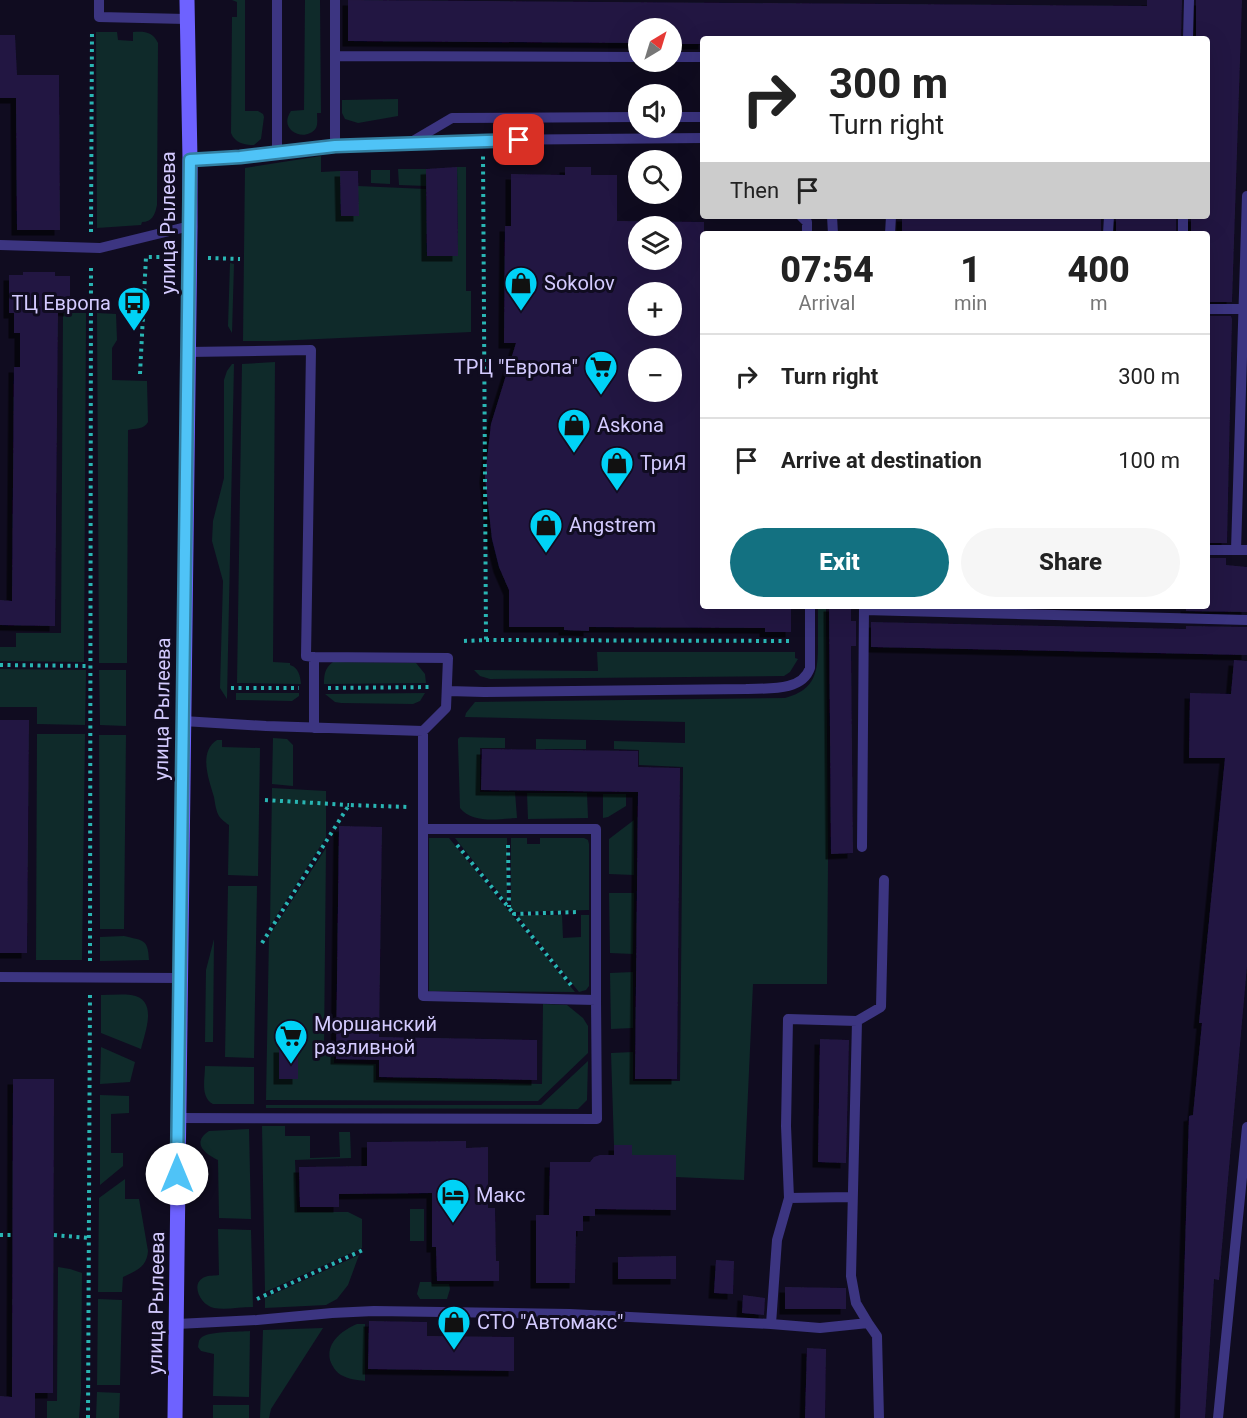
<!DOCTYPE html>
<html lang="en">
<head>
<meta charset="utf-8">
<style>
	body { margin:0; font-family:Roboto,sans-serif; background:#f6f6f6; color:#222; height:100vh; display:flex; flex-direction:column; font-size:22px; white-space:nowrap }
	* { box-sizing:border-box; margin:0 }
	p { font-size:20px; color:#767676 }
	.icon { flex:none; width:33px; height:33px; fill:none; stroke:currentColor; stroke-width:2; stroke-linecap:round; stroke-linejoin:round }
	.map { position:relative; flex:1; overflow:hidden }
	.sheet { position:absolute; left:700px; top:231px; width:510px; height:378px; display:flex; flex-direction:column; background:#fff; border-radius:6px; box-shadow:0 6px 24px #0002 }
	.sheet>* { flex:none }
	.hud { position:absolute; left:700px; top:36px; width:510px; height:183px; border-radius:6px; box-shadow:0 6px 24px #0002; background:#fff; color:#222; overflow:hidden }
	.needle { width:39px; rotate:38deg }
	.fabs { position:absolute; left:628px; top:18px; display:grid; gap:12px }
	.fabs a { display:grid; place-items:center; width:54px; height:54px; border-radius:50%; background:#fff; box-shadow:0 6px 24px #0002; font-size:30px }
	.pin { position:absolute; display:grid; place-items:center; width:51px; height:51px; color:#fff; margin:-26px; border-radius:12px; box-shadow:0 3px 9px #0006 }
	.me { position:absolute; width:66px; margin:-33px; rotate:0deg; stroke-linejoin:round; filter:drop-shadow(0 0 4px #0008) }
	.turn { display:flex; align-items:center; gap:21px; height:126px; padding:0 30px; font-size:27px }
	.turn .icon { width:78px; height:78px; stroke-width:2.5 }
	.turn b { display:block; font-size:42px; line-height:51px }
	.then { display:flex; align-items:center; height:57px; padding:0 30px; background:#0003; gap:12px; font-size:22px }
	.eta { display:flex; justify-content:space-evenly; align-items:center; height:102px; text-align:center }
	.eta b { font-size:36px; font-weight:800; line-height:42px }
	.primary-button { display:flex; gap:12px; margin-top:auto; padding:12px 30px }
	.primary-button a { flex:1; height:69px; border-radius:36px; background:#137181; color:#fff; font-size:24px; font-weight:800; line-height:69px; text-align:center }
	.primary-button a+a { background:#f6f6f6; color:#222 }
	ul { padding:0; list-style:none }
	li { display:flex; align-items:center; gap:18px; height:84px; padding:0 30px; border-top:2px solid #e0e0e0 }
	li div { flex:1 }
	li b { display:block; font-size:22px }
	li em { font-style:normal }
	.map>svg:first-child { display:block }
	.green { fill:#0f2a2a }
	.building { fill:#221742; fill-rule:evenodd; filter:url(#shadow) }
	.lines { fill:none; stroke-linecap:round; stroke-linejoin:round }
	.path { stroke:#29b5b3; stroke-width:4; stroke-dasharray:3 4.5; stroke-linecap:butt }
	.lane { stroke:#3c3581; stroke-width:10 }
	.secondary { stroke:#6e62ff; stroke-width:15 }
	.route-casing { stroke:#337fa1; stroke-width:15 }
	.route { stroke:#4fc3f7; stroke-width:10 }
	.labels { text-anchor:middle; stroke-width:6; stroke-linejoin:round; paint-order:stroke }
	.street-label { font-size:20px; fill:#d4cbff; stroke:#100c20 }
	.poi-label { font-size:20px; fill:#d4cbff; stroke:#100c20; text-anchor:start }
</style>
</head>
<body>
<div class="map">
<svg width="1247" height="1418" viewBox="0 0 1247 1418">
	<defs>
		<filter id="shadow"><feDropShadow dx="-5.5" dy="5.5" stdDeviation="0" flood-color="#0009"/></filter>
	</defs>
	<rect width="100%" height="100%" fill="#100c20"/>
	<path class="green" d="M232 0H245V111H258L263 114 264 117 261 139 254 145C244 145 235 143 231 133L232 17H237V2Z
		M305 0H320L321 113H317C317 118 318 124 316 128 306 143 277 131 291 111L304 110Z
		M96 32H117L118 40 133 41V32C145 31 153 32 158 43L157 205C155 215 152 222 142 222L141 225 97 228Z
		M398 99V116L358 123 345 119 342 113V100Z
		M321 156V172L340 171 358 186 426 189 427 256H458L457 167H466V291H471V332L275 341H243L245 168Z
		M398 169H426V186L399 185Z
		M371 170H390V184L371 183Z
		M230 263 234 264 232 333 228 326Z
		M63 313H86L84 662 0 661V647H16V633H61Z
		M97 313 116 314 117 340 112 348V380L147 381 148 422C144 430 135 428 128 430L127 663H99Z
		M275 362 273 662 290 663V665C299 668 300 676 301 684L237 683 242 364Z
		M232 364H234L227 699 220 688 223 581 212 541 213 521 224 478V380L227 371Z
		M818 606H826L828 862 827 984H753L744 1180 676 1177 632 1155V1145H614L611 1053 633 1052V1081H680L683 767 639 765V750L614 749V741L685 743V722L465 717 466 713 475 702 785 698C816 690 818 671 818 644 818 631 818 619 818 606Z
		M597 652H795V658L798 659 790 672 784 676 490 679 480 676 474 670 598 671Z
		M333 662 416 663 425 674 426 683 324 684C324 674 325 668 333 662Z
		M0 669 86 670 85 725 37 724V707H0Z
		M99 670H126V726L100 725Z
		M236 693H299V696L292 701 236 700Z
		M425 693 420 701 413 704 341 703 335 702 325 694Z
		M37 734H85L82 960H36Z
		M99 735H126L124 929H100Z
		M460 737 505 738V748H480V792H515L517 818C498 819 473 824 460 808L458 743V739Z
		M273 738 287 739 293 745V786L272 784Z
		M536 739 586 740V749H536Z
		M217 740H222V747L260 748 258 876 228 875 229 825C226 823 221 819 219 816 216 811 215 803 214 797 209 780 198 752 217 740Z
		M272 788 326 791V837L270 926Z
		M527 793H587L588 818 528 819Z
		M603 794H626V806L608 817 603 818Z
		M634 820V875L609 874V839Z
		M429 838H449L575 992 429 991Z
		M455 838H507V903Z
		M511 838H527V844H540V838H584L588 840 589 844V910L514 912 511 907Z
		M326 848 324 1049H334V1063L376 1064V1080L542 1084 543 1004 567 1005 583 1018 588 1026V1053L538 1101 266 1100 269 936Z
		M228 886H257L254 1058 225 1057Z
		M609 893H634L633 954 610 953Z
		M517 915H562L563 938 581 937V915H589V986L586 990 579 992Z
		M124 936C143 941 148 938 149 960L100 961V937Z
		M214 939 213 1042H205L206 970Z
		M633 972V1028L611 1029 610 973Z
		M101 995C111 995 121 994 131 995 159 999 145 1032 141 1049L101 1033Z
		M101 1047 135 1062 130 1082 100 1084Z
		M588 1061 587 1100 578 1109 266 1108V1105H541Z
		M205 1066 254 1067V1104H213C200 1097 205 1079 205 1066Z
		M100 1095 129 1096V1113L111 1114V1153H123V1166L100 1185Z
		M262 1126H285V1136H310V1158L340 1157 339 1132H350L351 1158 295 1160 297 1212H348L362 1219V1248L265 1292Z
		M249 1129 251 1219 219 1218 218 1160C205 1154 191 1143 209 1131Z
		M125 1179V1199H139L148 1251C147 1267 136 1271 123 1277L122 1292H98L99 1198Z
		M410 1209H424V1241H410Z
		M218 1229 251 1230 253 1307C240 1307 226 1310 214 1308 201 1306 189 1283 205 1277 208 1275 215 1276 219 1275Z
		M359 1255 348 1285 337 1299 326 1305 265 1308V1298Z
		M58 1267 70 1269 82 1273 81 1392 79 1418H47V1401H57Z
		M420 1282H431L432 1284H449L450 1289 447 1299H420L417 1294Z
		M98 1299 122 1300 120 1385H97Z
		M357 1324H365V1381C357 1380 348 1379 341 1375 336 1372 332 1366 330 1360 326 1342 343 1330 357 1324Z
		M323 1328 271 1409 269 1418H260L263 1330Z
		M250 1331 249 1397 213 1396 214 1354 201 1351 198 1347C199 1343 198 1341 201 1338 207 1331 240 1332 250 1331Z
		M97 1392 120 1393 119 1418H96Z
		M213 1405H249V1418H213Z"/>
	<path class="building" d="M348 0 1147 6V0H1182L1181 39H704V44H672V28H639V43L348 41Z
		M1196 0H1242L1232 302H1208V234H1191V216H1208V39H1196Z
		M0 35H15L17 75H59L60 230H17L16 98H0Z
		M457 167 458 256H427L426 169Z
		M565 167H591V175H617V221L704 222V606H791V632H765V628L589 627V631L564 630V627H509V590L499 567 492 539 485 477 491 424 516 343H504L505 226H511V174L565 175ZM639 226H672V260H639ZM639 292H672V326H639ZM639 358H672V392H639Z
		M340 171H358L359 216H341Z
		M902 216H1101V234H902Z
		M1116 216H1176V234H1116Z
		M23 272H55V276H70V311L58 310 55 626 0 625V600L12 601 14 367H20V333H14V313H9V275H23Z
		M1208 316H1231L1232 319 1227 543H1208Z
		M1208 558H1226V565L1247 567V612L1186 611V606H1208Z
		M829 606H851V621H856V646H851L853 853 831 854Z
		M871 622 1186 629V626L1247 627V655L871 647Z
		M1234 660 1247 661V966L1219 1280 1214 1279 1205 1418H1180L1189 1116 1193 1115 1202 1023H1199L1225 758H1189L1190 693 1231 694Z
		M0 720H29L27 953H0Z
		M482 749 638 751V767L680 768 677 1079H635L638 792 481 790Z
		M339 826 382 827 379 1037 537 1040V1080L379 1077V1060L336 1059Z
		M820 1039 849 1040 846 1163 818 1162Z
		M279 1047H298V1079H279Z
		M13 1079H54L53 1393H35V1418H0V1396L12 1397Z
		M466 1141V1148L488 1147V1208H495L496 1261H499V1281H437L436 1247H432V1193L339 1194V1207H300L299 1167 367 1166V1142Z
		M614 1145H632V1155H676V1210L595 1209V1216H583V1231H576L575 1283H536V1215H549L550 1162H590L594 1157 600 1155H614Z
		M676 1256V1279H618V1257Z
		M716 1260 734 1261 733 1294 714 1293Z
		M785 1287 846 1288V1309H785Z
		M743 1295 765 1298 764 1315 742 1313Z
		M369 1321 427 1322V1336L514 1337V1371L368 1369Z
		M807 1348 826 1349 825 1418H805Z"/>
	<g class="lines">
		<path class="path" d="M91 232 92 30
			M208 258 240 259
			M140 374 146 257H173
			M486 640 790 641
			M464 641 486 640 483 156
			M0 665 90 666
			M231 688H299
			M328 688 431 687
			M265 800 349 805
			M457 845 514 914
			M508 845 509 907
			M262 943 349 805 407 807
			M90 961 91 264
			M571 985 514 914 580 912
			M0 1235H12
			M54 1235 89 1238
			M257 1299 365 1249
			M88 1418 90 993"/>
		<path class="lane" d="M99 0V17L186 19
			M277 0V152
			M335 0V146
			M1188 39 1189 0
			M335 56 639 57
			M672 57H704
			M672 117H704
			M413 141 452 118 639 117
			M190 160 240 157 335 146 483 140 704 138
			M801 216 807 222V234
			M832 216 833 234
			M890 234 891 216
			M1108 234 1109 216
			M1183 234V216
			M0 245 100 248 190 226
			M1208 309H1247
			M188 352 311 350 306 656 314 657
			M1208 550H1247
			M1236 550 1247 196
			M864 610 1247 620
			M448 691 484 692 746 689C767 688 802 692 810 668V606
			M314 728V657L448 658 446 708 423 731
			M423 829H596V1000
			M862 847 864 606
			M0 977 180 978
			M857 1021 851 1276 856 1303 868 1323
			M178 1118 597 1119 596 1000 423 996V731L266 726 183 721
			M789 1198 852 1197
			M177 1324 257 1320 332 1313 374 1311 570 1314 771 1324 820 1328 868 1323 877 1336 879 1418
			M771 1324 777 1240 789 1198 786 1126 788 1019 857 1021 881 1007 884 880
			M1218 1418 1247 1127"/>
		<path class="secondary" d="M175 1418 190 226V160L187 0"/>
	</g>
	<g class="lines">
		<g class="route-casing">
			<path id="route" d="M177 1174 190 160 240 157 335 146 519 140"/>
		</g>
		<use href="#route" class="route"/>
	</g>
	<defs>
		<g id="shop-pin" transform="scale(1.725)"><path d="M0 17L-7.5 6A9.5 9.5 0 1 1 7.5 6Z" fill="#00d2f6" stroke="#100c20"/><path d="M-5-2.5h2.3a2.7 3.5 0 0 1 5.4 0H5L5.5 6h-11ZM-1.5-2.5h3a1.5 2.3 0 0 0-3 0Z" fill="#111"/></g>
		<g id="bus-pin" transform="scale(1.725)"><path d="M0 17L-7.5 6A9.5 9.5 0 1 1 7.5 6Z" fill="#00d2f6" stroke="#100c20"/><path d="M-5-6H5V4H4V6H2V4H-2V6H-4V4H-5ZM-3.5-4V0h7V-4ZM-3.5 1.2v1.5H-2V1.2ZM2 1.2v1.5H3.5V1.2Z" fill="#111"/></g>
		<g id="supermarket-pin" transform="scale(1.725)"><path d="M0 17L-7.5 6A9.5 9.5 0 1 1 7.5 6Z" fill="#00d2f6" stroke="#100c20"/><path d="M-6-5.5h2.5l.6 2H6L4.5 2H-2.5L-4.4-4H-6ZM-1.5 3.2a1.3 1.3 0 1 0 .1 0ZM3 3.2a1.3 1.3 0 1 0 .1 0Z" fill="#111"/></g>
		<g id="hotel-pin" transform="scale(1.725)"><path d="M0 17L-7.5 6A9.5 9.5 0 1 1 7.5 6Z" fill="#00d2f6" stroke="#100c20"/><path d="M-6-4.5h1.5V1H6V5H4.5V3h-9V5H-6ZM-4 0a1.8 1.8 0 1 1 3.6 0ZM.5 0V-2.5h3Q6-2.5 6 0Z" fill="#111"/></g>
	</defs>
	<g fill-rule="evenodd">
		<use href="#shop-pin" x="521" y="283"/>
		<use href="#bus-pin" x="134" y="303"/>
		<use href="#supermarket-pin" x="601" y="367"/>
		<use href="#shop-pin" x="574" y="425"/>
		<use href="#shop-pin" x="617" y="463"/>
		<use href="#shop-pin" x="546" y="525"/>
		<use href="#supermarket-pin" x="291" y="1036"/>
		<use href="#hotel-pin" x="453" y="1195"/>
		<use href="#shop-pin" x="454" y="1322"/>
	</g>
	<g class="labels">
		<g class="street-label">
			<text transform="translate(168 223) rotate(-90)" y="7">улица Рылеева</text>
			<text transform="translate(162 709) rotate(-89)" y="7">улица Рылеева</text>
			<text transform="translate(156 1303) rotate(-89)" y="7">улица Рылеева</text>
		</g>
		<g class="poi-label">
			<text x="544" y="290">Sokolov</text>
			<text x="111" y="310" text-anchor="end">ТЦ Европа</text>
			<text x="578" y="374" text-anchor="end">ТРЦ "Европа"</text>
			<text x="597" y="432">Askona</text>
			<text x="640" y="470">ТриЯ</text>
			<text x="569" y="532">Angstrem</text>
			<text x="314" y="1031">Моршанский<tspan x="314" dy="23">разливной</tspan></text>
			<text x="476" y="1202">Макс</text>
			<text x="477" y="1329">СТО "Автомакс"</text>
		</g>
	</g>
</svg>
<div class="fabs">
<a><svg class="needle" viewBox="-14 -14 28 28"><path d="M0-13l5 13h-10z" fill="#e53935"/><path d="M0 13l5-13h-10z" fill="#767676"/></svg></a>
<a><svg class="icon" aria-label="sound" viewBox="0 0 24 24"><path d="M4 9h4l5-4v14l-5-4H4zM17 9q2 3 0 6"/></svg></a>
<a><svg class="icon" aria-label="search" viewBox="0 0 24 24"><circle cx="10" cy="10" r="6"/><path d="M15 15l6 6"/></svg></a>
<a><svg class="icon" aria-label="layers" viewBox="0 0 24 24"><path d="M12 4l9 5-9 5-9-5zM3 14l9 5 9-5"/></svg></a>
<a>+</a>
<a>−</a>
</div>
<div class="pin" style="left:519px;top:140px;background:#d93025"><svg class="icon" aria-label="arrive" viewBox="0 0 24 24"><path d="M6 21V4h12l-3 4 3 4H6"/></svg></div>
<svg class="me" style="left:177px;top:1174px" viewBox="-20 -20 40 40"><circle r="19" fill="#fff"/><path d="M0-13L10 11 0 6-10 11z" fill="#4fc3f7"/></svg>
<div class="hud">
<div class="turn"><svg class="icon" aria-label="right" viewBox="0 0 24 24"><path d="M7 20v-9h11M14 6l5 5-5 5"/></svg><div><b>300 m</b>Turn right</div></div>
<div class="then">Then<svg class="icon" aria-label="arrive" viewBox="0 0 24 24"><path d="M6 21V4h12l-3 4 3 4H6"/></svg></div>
</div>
<section class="sheet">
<div class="eta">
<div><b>07:54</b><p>Arrival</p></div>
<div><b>1</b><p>min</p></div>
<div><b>400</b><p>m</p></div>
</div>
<ul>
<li><svg class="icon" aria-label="right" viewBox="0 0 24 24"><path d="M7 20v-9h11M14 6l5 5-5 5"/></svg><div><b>Turn right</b></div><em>300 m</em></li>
<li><svg class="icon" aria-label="arrive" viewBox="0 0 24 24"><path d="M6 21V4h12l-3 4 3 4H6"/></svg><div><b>Arrive at destination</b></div><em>100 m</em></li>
</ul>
<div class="primary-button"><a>Exit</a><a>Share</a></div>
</section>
</div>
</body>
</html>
